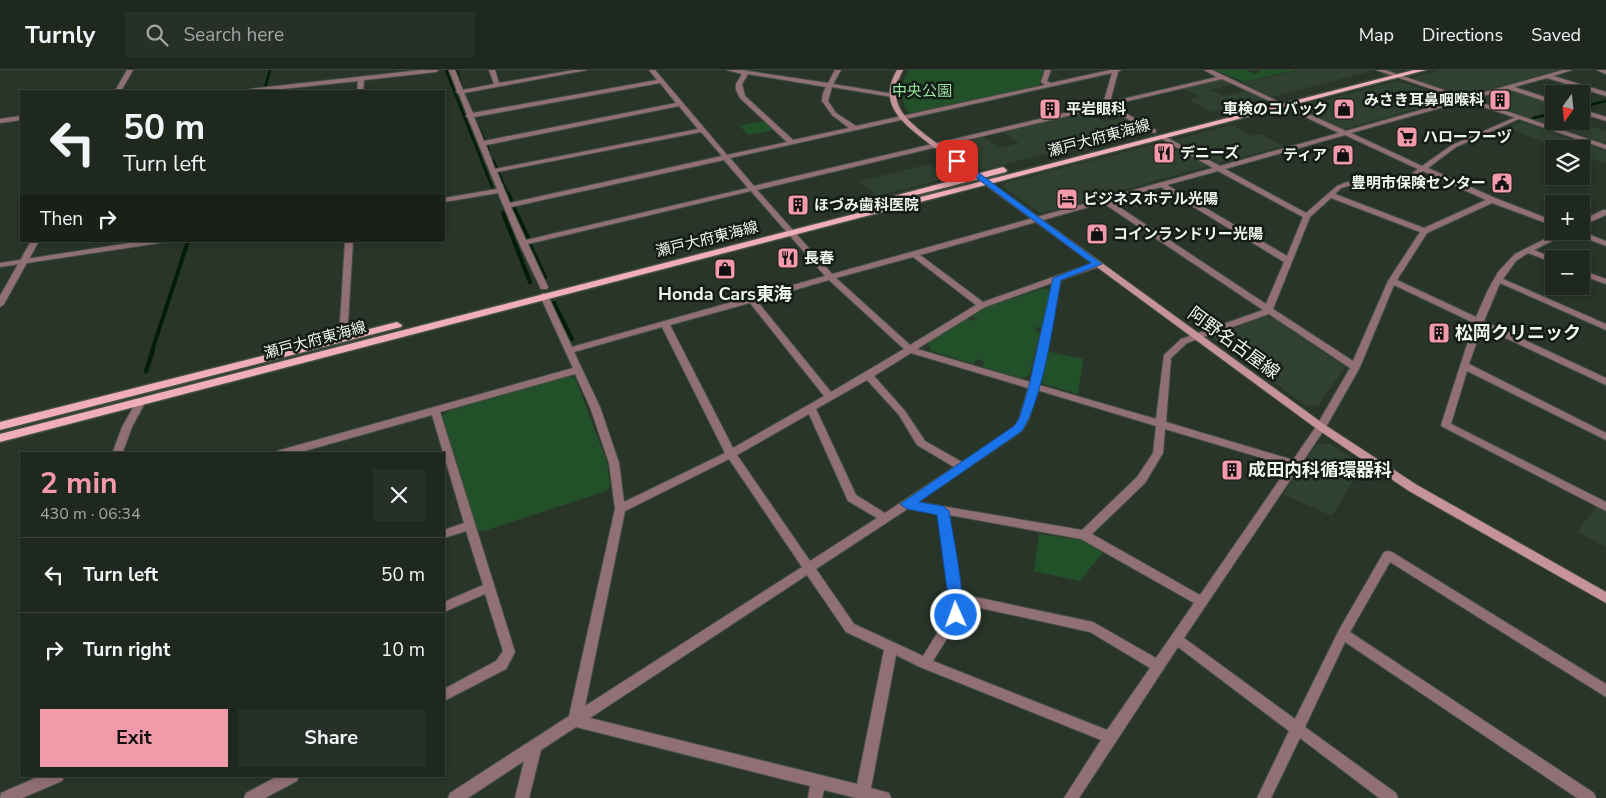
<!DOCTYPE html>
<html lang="en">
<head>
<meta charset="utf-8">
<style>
	body { margin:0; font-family:"Nunito Sans","Noto Sans JP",sans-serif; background:#273028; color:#f1f3f6; height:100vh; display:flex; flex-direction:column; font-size:19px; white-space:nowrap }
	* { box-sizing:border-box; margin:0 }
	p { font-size:16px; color:#a1a6a4 }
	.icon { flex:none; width:28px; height:28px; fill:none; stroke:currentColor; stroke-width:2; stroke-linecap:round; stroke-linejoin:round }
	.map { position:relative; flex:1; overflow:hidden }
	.side { position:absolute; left:20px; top:382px; width:425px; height:325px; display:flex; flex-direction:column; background:#1f281f; border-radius:0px; box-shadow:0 2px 8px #0003,0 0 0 1px #3c443d }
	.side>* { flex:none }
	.hud { position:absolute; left:20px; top:20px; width:425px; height:152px; border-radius:0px; box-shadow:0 2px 8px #0003,0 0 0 1px #3c443d; background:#1f281f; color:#f1f3f6; overflow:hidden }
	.needle { width:32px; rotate:195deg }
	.fabs { position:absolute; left:1545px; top:15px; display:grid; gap:10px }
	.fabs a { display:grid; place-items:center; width:45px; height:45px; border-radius:0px; background:#1f281f; box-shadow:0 2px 8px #0003,0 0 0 1px #3c443d; font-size:25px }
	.pin { position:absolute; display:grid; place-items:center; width:42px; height:42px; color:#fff; margin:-21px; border-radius:10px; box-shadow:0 2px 8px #0006 }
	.me { position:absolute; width:55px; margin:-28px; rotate:358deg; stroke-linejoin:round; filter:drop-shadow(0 0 4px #0008) }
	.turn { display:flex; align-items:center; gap:18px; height:105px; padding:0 20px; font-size:22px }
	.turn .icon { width:65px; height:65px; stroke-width:2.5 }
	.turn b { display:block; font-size:35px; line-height:42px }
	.then { display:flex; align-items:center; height:48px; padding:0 20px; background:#0003; gap:10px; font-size:19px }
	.round { display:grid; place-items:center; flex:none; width:52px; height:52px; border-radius:0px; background:#273028 }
	.headline { display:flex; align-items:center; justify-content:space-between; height:85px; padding:0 20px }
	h1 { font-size:30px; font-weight:700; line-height:38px; color:#f39aaa }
	.button { display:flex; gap:10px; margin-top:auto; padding:10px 20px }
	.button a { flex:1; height:58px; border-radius:0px; background:#f39aaa; color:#111; font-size:20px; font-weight:700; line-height:58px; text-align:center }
	.button a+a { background:#273028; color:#f1f3f6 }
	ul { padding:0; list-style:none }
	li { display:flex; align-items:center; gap:15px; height:75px; padding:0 20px; border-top:1px solid #3c443d }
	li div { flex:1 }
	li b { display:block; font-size:19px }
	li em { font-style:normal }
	header { display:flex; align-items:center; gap:30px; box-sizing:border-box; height:70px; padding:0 25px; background:#1f281f; border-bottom:1px solid #3c443d }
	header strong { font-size:24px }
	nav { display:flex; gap:28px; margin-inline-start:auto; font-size:18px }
	.search { width:350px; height:45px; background:#273028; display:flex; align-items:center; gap:12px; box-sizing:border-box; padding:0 18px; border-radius:0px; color:#a1a6a4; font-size:19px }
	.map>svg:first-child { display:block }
	.built { fill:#304131 }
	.green { fill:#225129 }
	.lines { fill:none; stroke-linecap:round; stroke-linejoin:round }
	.stream-far2 { stroke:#021d06; stroke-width:2.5 }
	.stream-far1 { stroke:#021d06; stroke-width:4 }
	.stream { stroke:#021d06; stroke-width:4.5 }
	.minor-casing { stroke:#455045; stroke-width:2 }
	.tertiary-casing { stroke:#455045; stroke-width:2 }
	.secondary-casing { stroke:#455045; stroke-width:2 }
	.primary-casing { stroke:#455045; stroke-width:3 }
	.minor { fill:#917075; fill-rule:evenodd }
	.tertiary { fill:#917075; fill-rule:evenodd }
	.secondary { fill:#c7939b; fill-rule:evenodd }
	.primary { fill:#f0aeb9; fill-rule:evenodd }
	.route { fill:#1a73e8; stroke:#114b97 }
	.labels { text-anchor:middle; stroke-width:5; stroke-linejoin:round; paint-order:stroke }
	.far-park-label { font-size:15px; fill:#98e59f; stroke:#151b16 }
	.far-poi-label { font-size:15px; font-weight:bold; fill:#eef6ef; stroke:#151b16; text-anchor:start }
	.far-street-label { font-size:15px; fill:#eef6ef; stroke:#151b16 }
	.poi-label { font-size:18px; font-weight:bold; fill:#eef6ef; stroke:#151b16; text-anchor:start }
	.street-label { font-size:18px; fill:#eef6ef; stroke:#151b16 }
</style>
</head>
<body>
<header>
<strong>Turnly</strong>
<div class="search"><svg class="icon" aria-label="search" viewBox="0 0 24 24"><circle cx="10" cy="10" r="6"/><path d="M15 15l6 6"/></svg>Search here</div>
<nav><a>Map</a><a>Directions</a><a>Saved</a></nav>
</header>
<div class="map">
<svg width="1606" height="728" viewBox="0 0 1606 728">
	<rect width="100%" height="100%" fill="#293529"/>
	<path class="built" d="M1302 0H1365L1368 2 1271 27 1242 13Z
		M1440 0H1559L1467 25 1416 10 1414 7Z
		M1220 10 1234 14 1211 20 1223 26 1247 21 1264 29 1212 42 1189 30 1200 27 1183 19Z
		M1398 11 1452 29 1344 59 1295 38Z
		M1507 20 1554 34V51H1576L1606 61V73L1475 30Z
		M1087 42 1104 52 1124 47 1145 59 986 99 978 98 947 76 983 67 1000 78 1019 73 1002 62Z
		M1521 52 1606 81V93L1581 85V79H1564L1506 58Z
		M1231 55 1253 66 1260 64 1283 76 1219 93 1174 70Z
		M1167 71 1208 96 1044 143 1039 142 1004 117 1005 113Z
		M930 94 948 108 877 126 859 111Z
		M1266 246 1274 248 1345 297 1318 336 1305 335 1213 268V265Z
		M1318 373 1330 374 1362 395 1332 446 1283 424Z
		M1597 437 1606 442V477L1577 461Z"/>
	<path class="green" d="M909 0H1045L1039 15 912 43H909C899 26 899 16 909 0Z
		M1215 0H1245L1256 4 1260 0H1297L1244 12Z
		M764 51 774 60 748 65 740 56Z
		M1044 218 1051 221 1041 258 1035 257V261L1040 262 1029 306 1020 308 983 297 984 291 976 289 974 294 931 281 928 273 967 248 972 251 976 249 971 245 985 238Z
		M1046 281 1083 289 1078 324 1044 314 1041 310Z
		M568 306 575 308 607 392 610 416 606 421 484 461 477 460 442 347 446 342Z
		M1039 464 1082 470 1103 482 1080 511 1034 501Z"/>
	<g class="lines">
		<path class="stream-far2" d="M446 0 492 117
			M457 0 458 6
			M459 8 462 18
			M265 18 270 0
			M1581 37 1606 31
			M474 48 484 69
			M1533 48 1554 43
			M487 75 489 80
			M493 90 497 98
			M499 104 508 125"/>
		<path class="stream-far1" d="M508 123 511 130
			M514 138 528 168
			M503 143 530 212
			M530 175 545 207
			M554 233 572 269
			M152 281 188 171"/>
		<path class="stream" d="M146 301 153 280"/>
		<g class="minor-casing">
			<path id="minor" d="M421 0H439L436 2 364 10 363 21H357L358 11 263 21H247L250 19Z
				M449 0H455L463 20 494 14 489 0H495L499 13 574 0H587L464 23 473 43 657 10 649 0H655L727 85 787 72 740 28 736 20V14L742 4 727 0H741L828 13 835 0H841L833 14 894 24 895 25 892 27 832 17 828 31 836 43 856 56 1045 15 1041 12 1045 0H1051L1047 11 1051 13 1110 0H1121L1118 2 1110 32 1217 7 1204 0H1212L1277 31 1272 32 1222 9 1111 35 1156 60V62L1154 63 1105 37 757 120 832 204 1213 98 1160 68V66H1164L1220 96 1339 63 1282 36V34H1286L1346 61 1563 0H1572L1553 6 1606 22V26L1547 8 1514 17 1554 30V34L1508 19 1351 63 1422 96 1452 75 1516 47 1521 48 1456 77 1428 98 1495 128 1554 151V156L1492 133 1427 163 1397 210 1476 247 1488 220 1498 202 1515 184 1561 161H1580L1606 171V176L1570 162 1534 180 1555 189H1554V193L1528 183 1516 191 1503 209 1606 254V260L1500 213 1484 251 1606 308V315L1482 257 1469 294 1606 363V370L1467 301 1451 354 1606 432V441L1443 357 1441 355 1474 253 1394 215 1360 297 1326 357 1184 568 1295 649 1339 560 1384 482 1388 481 1392 482 1606 614V627L1390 492 1350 562 1594 723 1596 728H1577L1345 572 1305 657 1396 723 1398 728H1379L1300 668 1271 728H1257L1289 661 1178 577 1079 728H1064L1101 670 920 597 896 585 871 718 889 723 891 728H856L824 720 822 728H808L810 716 576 657 541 680 529 728H515L524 691 468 728H448L450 723 569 646 615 439 609 393 590 337 575 304 440 342 515 582 506 599 444 631V619L496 591 503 581 485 524 444 542V532L483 515 466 461 444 468V460L464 453 432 345 294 384H276L277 381 573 298 540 226 541 224 544 223 548 226 572 277 825 206 751 121 528 174 548 217 547 219H541L519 173 498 123 444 132V128L497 119 468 48 466 46 467 45 459 24 456 22 457 21ZM1112 3 1103 34 754 116 730 88ZM748 4 826 17 823 23 822 31 832 45 849 58 793 70 745 26 742 14ZM660 13 676 33 484 71 474 47ZM679 36 698 59 495 99 486 75ZM701 62 722 86 510 133 497 102ZM1345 65 1418 99 1410 105 1395 110 1347 112 1337 116 1306 143 1225 99ZM724 90 748 118 526 170 511 137ZM1218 101 1303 147 1287 186 1167 115ZM1423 101 1486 130 1424 158 1335 124 1341 118 1348 116C1375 115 1401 117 1423 101ZM1161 117 1284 192 1266 234 1110 131ZM1331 128 1420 162 1388 211 1353 291 1273 239 1310 147ZM1103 133 1263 240 1181 269 1164 285 1156 349 1039 315 1061 210 1101 196V192H1095L983 232 920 185ZM913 187 976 235 910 275 836 208ZM829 210 904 279 831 322 757 231ZM1052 213 1030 312 917 279 985 237ZM750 233 824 326 733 378 670 255ZM1269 244 1350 298 1317 355 1293 390 1166 352 1171 288 1187 273ZM662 257 725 383 624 432 619 393 600 337 574 282ZM911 283 1028 318 1019 349 1014 357 962 392 925 371 905 341 874 306ZM867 310 899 345 917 375 954 397 885 443 856 425 816 339ZM1037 320 1156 356 1153 383 1137 407 1082 460 918 432 1022 361 1029 349ZM809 344 848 431 877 448 810 491 737 385ZM1165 359 1289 396 1200 525 1092 464 1145 413 1163 383ZM729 389 802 497 585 636 625 441ZM909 438 938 443 950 528 949 544 923 586 854 554 816 499ZM949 445 1081 469 1194 533 1156 588 1093 552 961 524ZM807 505 846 562 884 580 857 714 590 648ZM962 534 1090 562 1150 598 1107 660 933 591 959 549Z
				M1597 0H1606V4Z
				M1581 39 1606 47V51L1581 43Z
				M21 46V50L0 53V49Z
				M1603 140H1606V145L1581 156V151Z
				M143 171H164L160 173 0 197V193Z
				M345 171H353L347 269 343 272 339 269Z
				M1581 200 1606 209V214L1581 205Z
				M141 328 146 331 132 357 122 384H112L122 357 138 329Z
				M40 706H64L62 711 22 728H0L1 723Z
				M278 706H299L297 711 265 728H244L246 723Z"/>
		</g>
		<g class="tertiary-casing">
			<path id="tertiary" d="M127 0H133L121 21H115Z
				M1376 0H1385L1606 75V79Z
				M31 171H39L4 234 0 237V226Z"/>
		</g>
		<g class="secondary-casing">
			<path id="secondary" d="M897 0H903C884 34 907 50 931 69L1325 355 1417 415 1606 522V533L1409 421 1317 359 927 72C902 52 877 34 897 0Z"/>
		</g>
		<g class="primary-casing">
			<path id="primary" d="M1414 0H1426L0 372V364Z
				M1003 97 1007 100 1006 102 865 138 860 135Z
				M397 252 402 255 401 257 0 360V352Z"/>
		</g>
		<use href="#minor" class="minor"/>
		<use href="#tertiary" class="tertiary"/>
		<use href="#secondary" class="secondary"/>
		<use href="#primary" class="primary"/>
	</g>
	<path class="route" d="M955 89H960L1102 194 1061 210C1053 252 1044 326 1022 361L919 432 943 436 949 441C952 462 968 533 960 549H951L937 445 907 439 900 434 1014 356 1019 349 1029 316 1053 208 1091 193 955 92Z"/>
	<defs>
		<g id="building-square" transform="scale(1.125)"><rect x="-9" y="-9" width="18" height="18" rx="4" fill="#f39aaa" stroke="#151b16"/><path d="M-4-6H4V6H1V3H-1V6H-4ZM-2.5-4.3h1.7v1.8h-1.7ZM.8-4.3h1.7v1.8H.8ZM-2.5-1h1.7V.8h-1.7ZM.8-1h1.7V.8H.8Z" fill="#111"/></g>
		<g id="shop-square" transform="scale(1.125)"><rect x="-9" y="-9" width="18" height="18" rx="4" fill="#f39aaa" stroke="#151b16"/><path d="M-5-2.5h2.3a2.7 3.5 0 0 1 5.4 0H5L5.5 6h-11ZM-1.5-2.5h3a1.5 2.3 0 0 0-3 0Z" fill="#111"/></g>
		<g id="supermarket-square" transform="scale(1.125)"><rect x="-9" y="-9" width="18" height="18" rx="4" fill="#f39aaa" stroke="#151b16"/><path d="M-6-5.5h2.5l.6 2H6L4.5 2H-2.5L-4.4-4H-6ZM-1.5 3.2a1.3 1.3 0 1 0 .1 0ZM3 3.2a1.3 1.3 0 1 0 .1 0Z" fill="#111"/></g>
		<g id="restaurant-square" transform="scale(1.125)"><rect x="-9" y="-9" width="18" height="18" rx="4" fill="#f39aaa" stroke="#151b16"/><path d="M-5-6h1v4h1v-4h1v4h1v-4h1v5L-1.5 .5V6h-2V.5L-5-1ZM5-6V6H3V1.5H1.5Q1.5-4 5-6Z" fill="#111"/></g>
		<g id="civic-square" transform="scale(1.125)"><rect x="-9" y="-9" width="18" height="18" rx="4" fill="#f39aaa" stroke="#151b16"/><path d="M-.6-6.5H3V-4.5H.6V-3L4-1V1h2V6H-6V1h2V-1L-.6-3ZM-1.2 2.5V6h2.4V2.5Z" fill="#111"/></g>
		<g id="hotel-square" transform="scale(1.125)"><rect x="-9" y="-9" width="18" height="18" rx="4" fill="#f39aaa" stroke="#151b16"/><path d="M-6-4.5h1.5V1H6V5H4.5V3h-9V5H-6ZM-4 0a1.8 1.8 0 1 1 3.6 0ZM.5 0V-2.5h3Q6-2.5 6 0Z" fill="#111"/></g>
	</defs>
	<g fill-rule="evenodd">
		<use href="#building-square" x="1500" y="30"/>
		<use href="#building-square" x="1050" y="39"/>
		<use href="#shop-square" x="1344" y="39"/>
		<use href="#supermarket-square" x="1407" y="67"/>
		<use href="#restaurant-square" x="1164" y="83"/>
		<use href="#shop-square" x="1343" y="85"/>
		<use href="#civic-square" x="1502" y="113"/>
		<use href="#hotel-square" x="1067" y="129"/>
		<use href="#building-square" x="798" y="135"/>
		<use href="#shop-square" x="1097" y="164"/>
		<use href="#restaurant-square" x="788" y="188"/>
		<use href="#shop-square" x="725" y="199"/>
		<use href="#building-square" x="1439" y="263"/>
		<use href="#building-square" x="1232" y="400"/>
	</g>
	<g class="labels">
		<g class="far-park-label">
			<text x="922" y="26">中央公園</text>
		</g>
		<g class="far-poi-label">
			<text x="1484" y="35" text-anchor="end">みさき耳鼻咽喉科</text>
			<text x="1066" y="44">平岩眼科</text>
			<text x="1328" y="44" text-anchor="end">車検のコバック</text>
			<text x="1423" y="72">ハローフーヅ</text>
			<text x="1180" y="88">デニーズ</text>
			<text x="1327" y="90" text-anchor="end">ティア</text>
			<text x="1486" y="118" text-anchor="end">豊明市保険センター</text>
			<text x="1083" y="134">ビジネスホテル光陽</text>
			<text x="814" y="140">ほづみ歯科医院</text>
			<text x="1113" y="169">コインランドリー光陽</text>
			<text x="804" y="193">長春</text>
		</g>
		<g class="far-street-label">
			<text transform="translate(1099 68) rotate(-15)" y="5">瀬戸大府東海線</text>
			<text transform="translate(707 169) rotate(-14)" y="5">瀬戸大府東海線</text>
			<text transform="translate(315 270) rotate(-15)" y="5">瀬戸大府東海線</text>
		</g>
		<g class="poi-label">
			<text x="725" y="230" text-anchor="middle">Honda Cars東海</text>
			<text x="1455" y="269">松岡クリニック</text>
			<text x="1248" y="406">成田内科循環器科</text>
		</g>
		<g class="street-label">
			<text transform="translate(1234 273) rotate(36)" y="6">阿野名古屋線</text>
		</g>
	</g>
</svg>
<div class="fabs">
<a><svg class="needle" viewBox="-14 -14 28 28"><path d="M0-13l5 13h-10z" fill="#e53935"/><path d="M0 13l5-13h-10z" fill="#a1a6a4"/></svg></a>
<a><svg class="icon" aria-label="layers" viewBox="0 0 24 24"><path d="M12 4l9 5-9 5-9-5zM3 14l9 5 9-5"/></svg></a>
<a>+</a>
<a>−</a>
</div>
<div class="pin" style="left:957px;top:91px;background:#d93025"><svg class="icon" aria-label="arrive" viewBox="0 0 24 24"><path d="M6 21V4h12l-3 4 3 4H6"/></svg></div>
<svg class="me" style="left:956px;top:545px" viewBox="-20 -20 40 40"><circle r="17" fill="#1a73e8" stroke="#fff" stroke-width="3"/><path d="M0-11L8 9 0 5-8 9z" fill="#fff"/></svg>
<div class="hud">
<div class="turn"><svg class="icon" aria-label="left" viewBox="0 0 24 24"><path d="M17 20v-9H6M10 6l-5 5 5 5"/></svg><div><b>50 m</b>Turn left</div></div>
<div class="then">Then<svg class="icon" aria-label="right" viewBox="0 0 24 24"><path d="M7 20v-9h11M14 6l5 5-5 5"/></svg></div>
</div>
<section class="side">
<div class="headline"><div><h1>2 min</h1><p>430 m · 06:34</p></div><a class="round"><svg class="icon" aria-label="close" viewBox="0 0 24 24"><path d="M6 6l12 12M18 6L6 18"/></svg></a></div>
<ul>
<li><svg class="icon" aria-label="left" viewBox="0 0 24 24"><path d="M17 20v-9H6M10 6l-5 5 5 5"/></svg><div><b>Turn left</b></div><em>50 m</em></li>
<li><svg class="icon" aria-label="right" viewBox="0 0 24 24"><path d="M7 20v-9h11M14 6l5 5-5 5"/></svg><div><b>Turn right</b></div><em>10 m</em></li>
</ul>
<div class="button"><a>Exit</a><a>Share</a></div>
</section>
</div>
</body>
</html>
